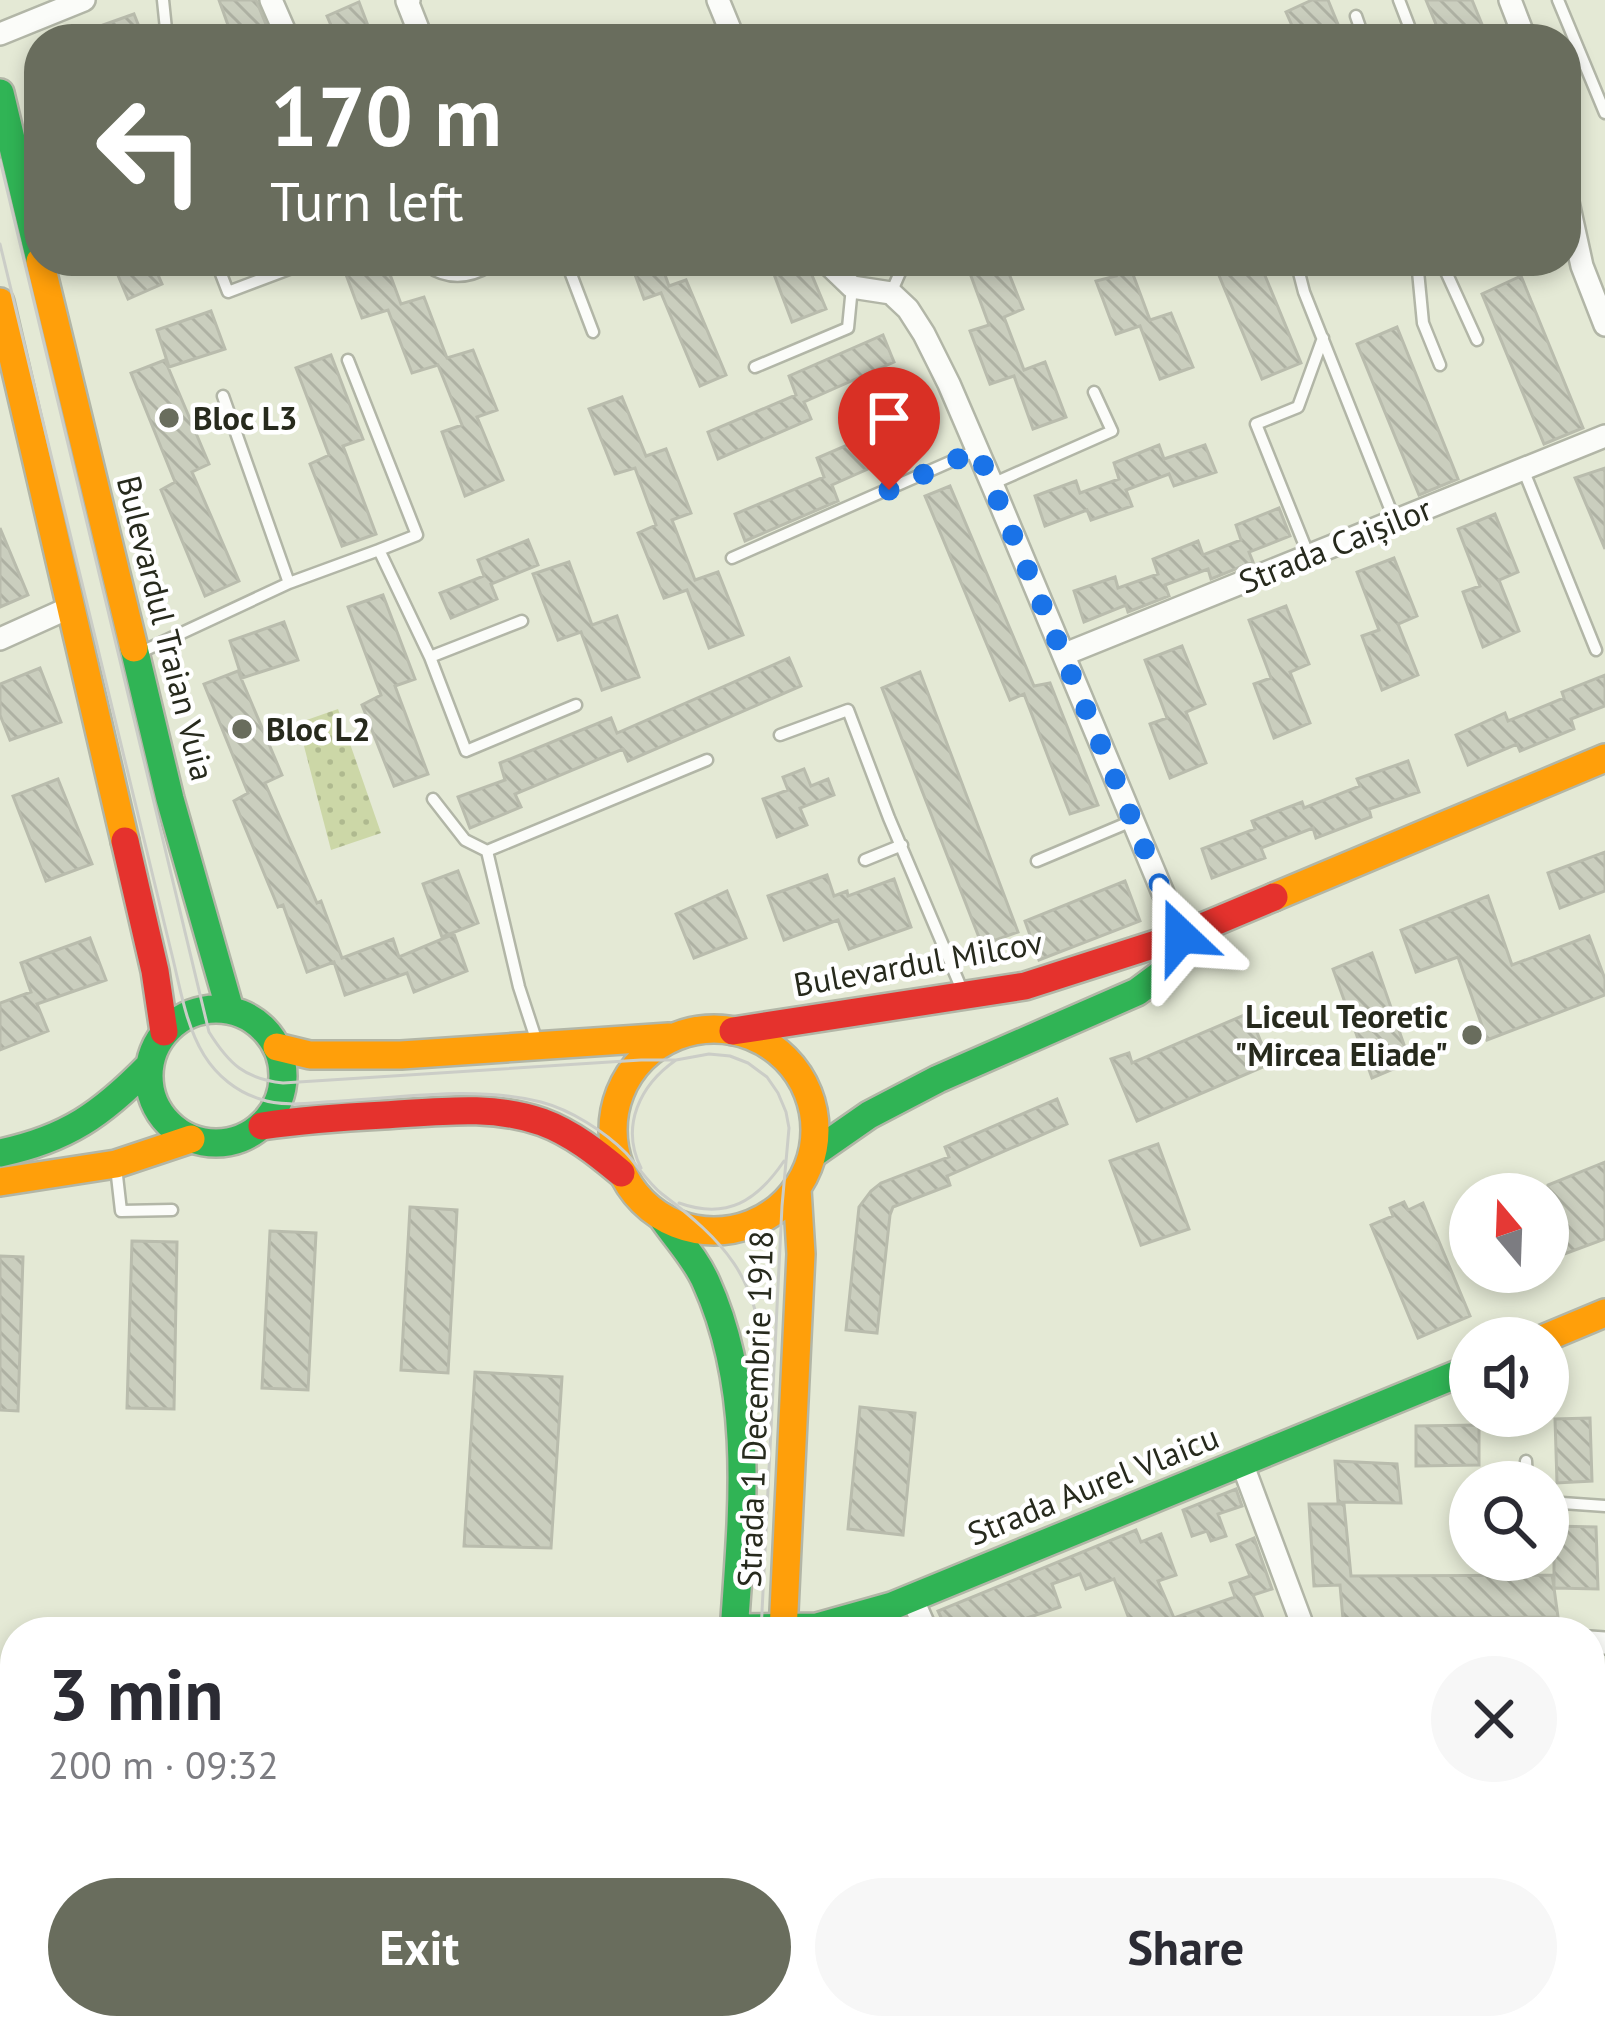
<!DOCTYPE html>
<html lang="en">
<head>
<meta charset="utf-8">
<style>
	body { margin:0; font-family:"PT Sans",sans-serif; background:#f7f7f7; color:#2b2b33; height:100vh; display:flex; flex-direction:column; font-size:45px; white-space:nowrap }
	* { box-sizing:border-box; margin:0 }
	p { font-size:39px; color:#7c7c81 }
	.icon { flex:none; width:66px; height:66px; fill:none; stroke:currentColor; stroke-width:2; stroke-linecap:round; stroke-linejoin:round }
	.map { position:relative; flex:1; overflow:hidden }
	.sheet { position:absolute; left:0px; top:1617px; width:1605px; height:423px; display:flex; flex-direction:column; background:#fff; border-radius:48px 48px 0 0; box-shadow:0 6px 18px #0003 }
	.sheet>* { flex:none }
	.hud { position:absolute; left:24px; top:24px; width:1557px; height:252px; border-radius:48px; box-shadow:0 6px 18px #0003; background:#696d5d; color:#fff; overflow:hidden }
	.needle { width:78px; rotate:341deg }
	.fabs { position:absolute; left:1449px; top:1173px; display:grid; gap:24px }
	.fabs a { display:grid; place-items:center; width:120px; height:120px; border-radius:50%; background:#fff; box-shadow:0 6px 18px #0003; font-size:60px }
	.pin { position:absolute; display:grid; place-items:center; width:102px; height:102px; color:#fff; margin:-123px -51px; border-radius:50% 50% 50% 0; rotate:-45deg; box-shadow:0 0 12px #0007 }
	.pin .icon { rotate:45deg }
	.me { position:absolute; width:132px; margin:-66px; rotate:337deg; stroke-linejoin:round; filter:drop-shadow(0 0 9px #0008) }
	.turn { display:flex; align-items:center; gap:42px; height:252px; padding:0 48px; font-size:54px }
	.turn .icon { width:156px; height:156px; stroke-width:2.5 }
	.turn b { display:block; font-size:84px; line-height:102px }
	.round { display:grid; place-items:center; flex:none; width:126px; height:126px; border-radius:63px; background:#f7f7f7 }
	.summary { display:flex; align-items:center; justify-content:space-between; height:204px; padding:0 48px }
	h1 { font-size:72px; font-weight:600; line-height:90px }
	.action { display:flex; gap:24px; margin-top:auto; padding:24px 48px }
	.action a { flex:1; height:138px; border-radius:72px; background:#696d5d; color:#fff; font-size:48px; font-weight:600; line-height:138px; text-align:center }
	.action a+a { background:#f7f7f7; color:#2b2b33 }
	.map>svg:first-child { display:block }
	.park { fill:url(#park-dots) }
	.building { fill:url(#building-back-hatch); stroke:#b9bcad; stroke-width:3 }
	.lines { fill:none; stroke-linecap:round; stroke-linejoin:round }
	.lane-casing { stroke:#b2b6a7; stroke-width:15 }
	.street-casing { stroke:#b2b6a7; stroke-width:26 }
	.fast-casing { stroke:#b2b6a7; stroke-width:32 }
	.slow-casing { stroke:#b2b6a7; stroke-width:32 }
	.jam-casing { stroke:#b2b6a7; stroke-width:32 }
	.lane { stroke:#fbfcf9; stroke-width:10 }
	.street { stroke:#fbfcf9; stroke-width:21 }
	.fast { stroke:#30b455; stroke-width:27 }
	.slow { stroke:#ff9f0a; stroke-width:27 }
	.jam { stroke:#e5322d; stroke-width:27 }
	.tram { stroke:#cbcdc7; stroke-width:3 }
	.route { stroke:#1a73e8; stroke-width:21; stroke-dasharray:0 37.8 }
	.poi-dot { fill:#696d5d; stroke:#fff; stroke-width:4.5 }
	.labels { text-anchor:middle; stroke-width:9; stroke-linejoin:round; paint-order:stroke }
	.poi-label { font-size:33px; font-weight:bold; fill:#272a1d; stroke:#fff; text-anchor:start }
	.street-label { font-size:33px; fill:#272a1d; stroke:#fff }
</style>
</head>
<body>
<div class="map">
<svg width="1605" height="2038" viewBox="0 0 1605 2038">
	<defs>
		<pattern id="park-dots" width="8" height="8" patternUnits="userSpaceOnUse" patternTransform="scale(3)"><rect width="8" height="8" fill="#ccd7a7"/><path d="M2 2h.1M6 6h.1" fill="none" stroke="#afb98f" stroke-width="1.8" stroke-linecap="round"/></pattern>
		<pattern id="building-back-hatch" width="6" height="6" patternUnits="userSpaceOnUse" patternTransform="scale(3)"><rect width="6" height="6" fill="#cacebe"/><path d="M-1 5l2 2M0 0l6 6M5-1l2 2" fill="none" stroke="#aeb1a3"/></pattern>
	</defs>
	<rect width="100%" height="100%" fill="#e4e9d5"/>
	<path class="park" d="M338 709 381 833 331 850 298 723Z"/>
	<path class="building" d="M219 0H256L272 39H233Z
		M1312 0H1328L1344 39H1298L1286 12Z
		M1426 0H1472L1488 39H1442Z
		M359 2 373 39H337L327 16Z
		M134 14 144 39H69V37Z
		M112 261H152L162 284 128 299Z
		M341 261H385L401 304 424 297 447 358 473 350 497 410 477 417 503 480 465 496 442 432 462 425 438 365 412 373 388 310 362 318Z
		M630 261H660L669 286 686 280 726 375 700 386 661 293 644 299Z
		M769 261H806L826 309 792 322Z
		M987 261H1004L1023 309 1004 317 1024 370 1045 362 1066 417 1033 429 1014 376 990 384 970 331 989 325 968 268Z
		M1110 261H1128L1150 320 1171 313 1193 367 1160 379 1140 326 1116 334 1096 281 1116 276Z
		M1213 261H1259L1301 363 1262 379Z
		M1521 276 1583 428 1544 444 1482 294Z
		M211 311 225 349 169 367 157 330Z
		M1397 327 1458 479 1419 495 1357 344Z
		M883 335 894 362 804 402 811 419 718 459 708 432 796 395 789 376Z
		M331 355 363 439 343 446 376 534 342 546 310 464 329 455 296 368Z
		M165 360 209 464 192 472 239 581 205 596 161 490 175 482 131 373Z
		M622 397 646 456 666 449 691 513 672 520 695 580 718 572 743 635 709 648 687 590 664 598 638 533 656 525 635 468 615 474 589 409Z
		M910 418 922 445 832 485 838 501 745 541 735 514 824 477 817 458Z
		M1159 445 1164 459 1205 445 1216 472 1174 486 1169 474 1126 490 1132 506 1091 520 1087 510 1045 526 1035 496 1076 481 1080 493 1119 479 1114 463Z
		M1605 468V549L1575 478Z
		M950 486 1034 686 1050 683 1098 805 1070 814 1024 694 1010 700 925 496Z
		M1279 508 1290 536 1249 552 1253 562 1211 579 1208 569 1165 585 1169 596 1128 612 1126 605 1084 622 1074 591 1115 577 1118 588 1158 574 1153 559 1198 541 1203 555 1241 540 1236 525Z
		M1495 514 1518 572 1499 580 1519 631 1483 647 1463 592 1480 586 1458 529Z
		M0 528 28 595 0 607Z
		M528 540 538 565 491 584 497 599 451 618 440 593 484 576 478 560Z
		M1394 558 1417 616 1398 624 1418 675 1382 690 1362 636 1379 630 1357 572Z
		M569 562 592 625 617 616 639 677 602 690 581 632 558 640 533 574Z
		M383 595 415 679 395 686 428 774 394 786 362 705 381 695 348 607Z
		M1286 606 1309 664 1290 672 1310 723 1274 738 1254 684 1271 678 1249 620Z
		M284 622 298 660 242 678 230 641Z
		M1182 646 1205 704 1186 712 1206 763 1170 778 1150 724 1167 718 1145 660Z
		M789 658 801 686 628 761 623 749 515 794 521 807 470 828 458 797 505 780 500 763 611 718 617 733Z
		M40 668 61 722 10 740 0 715V684Z
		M238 671 282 775 265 783 317 903 321 901 342 958 393 939 399 957 454 934 467 971 414 992 407 973 345 995 334 962 307 972 283 905 278 907 234 801 248 793 204 684Z
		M920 672 1018 932 982 945 882 688Z
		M1605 675V706L1571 719 1574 729 1520 751 1517 744 1468 765 1456 735 1505 713 1508 721 1564 698 1562 692Z
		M1408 761 1419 792 1369 809 1371 817 1316 838 1313 828 1261 848 1265 858 1212 878 1202 849 1255 829 1252 821 1302 802 1304 808 1360 786 1357 779Z
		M804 769 811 786 828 779 834 795 800 808 807 825 777 837 763 799 788 790 783 777Z
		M58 779 92 864 46 881 13 796Z
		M1605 852V891L1560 908 1548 873Z
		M458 871 478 923 442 937 423 884Z
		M827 875 834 896 847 891 848 896 894 879 911 927 849 949 838 920 784 940 768 896Z
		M1125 881 1140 921 1039 960 1025 921Z
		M727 891 746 938 694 958 676 914Z
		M1488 896 1512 965 1589 936 1605 979V995L1487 1040 1458 957 1416 972 1401 930Z
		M90 938 106 980 37 1004 48 1031 0 1050V1003L31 992 21 963Z
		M1372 953 1410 1062 1372 1078 1333 969Z
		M1249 1013 1270 1064 1137 1121 1111 1059 1129 1053 1132 1063Z
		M1057 1099 1067 1124 947 1176 950 1185 893 1207 890 1215 877 1333 846 1330 859 1207 871 1191 881 1183 949 1157 945 1147Z
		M1158 1144 1189 1229 1141 1245 1110 1161Z
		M1605 1162V1239L1548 1260V1185Z
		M1404 1202 1408 1210 1423 1203 1470 1316 1418 1338 1371 1225 1393 1216 1390 1208Z
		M410 1207 457 1210 448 1373 401 1370Z
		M270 1231 316 1233 308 1390 262 1388Z
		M132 1241 177 1242 174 1409 127 1408Z
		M0 1256 23 1257 18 1411 0 1410Z
		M475 1372 562 1377 551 1548 464 1546Z
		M860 1407 915 1413 903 1535 848 1529Z
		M1590 1418 1592 1481 1557 1483 1555 1419Z
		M1479 1425V1465L1416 1466V1426Z
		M1335 1461 1397 1464 1401 1503 1338 1502Z
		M1236 1489 1242 1506 1218 1514 1226 1536 1211 1541 1207 1531 1192 1536 1183 1510Z
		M1309 1504H1344L1351 1576 1552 1575 1554 1587V1526L1596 1527 1598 1589 1554 1588 1558 1617 1343 1619 1340 1585 1314 1586Z
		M1136 1530 1141 1542 1161 1534 1176 1575 1158 1581 1174 1618 1235 1597 1230 1583 1250 1576 1237 1545 1254 1538 1272 1589 1253 1595 1269 1632H1134L1114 1579 1086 1589 1080 1574 1052 1584 1060 1607 1018 1621 1022 1632H948L938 1611Z"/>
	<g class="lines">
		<g class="lane-casing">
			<path id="lane" d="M163 0 167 39
				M1399 0 1414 39
				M1558 0 1605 113
				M1356 16 1364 39
				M216 261 228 292 305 263
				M566 261 593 332
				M1296 261 1304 292 1395 521
				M1417 261 1423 323 1440 365
				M1442 263 1477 340
				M891 293 905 261
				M348 360 417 535 379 550
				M755 367 848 328 852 287
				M223 396 289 583
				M1523 469 1596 650
				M992 484 1112 431 1094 392
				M1309 556 1256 424 1298 407 1323 338
				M732 558 977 450
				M139 653 289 583 379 550 430 657 466 751 576 705
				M430 657 522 621
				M780 735 848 710 889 818 962 990
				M433 799 465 840 487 851
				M865 860 902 845
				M1037 861 1132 821
				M537 1042 519 987 487 851 707 760
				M116 1167 121 1211 172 1210
				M1526 1461 1527 1482
				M1548 1502 1605 1506
				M1590 1781 1603 1782
				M1485 2032 1526 2038
				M581 2038 582 2025
				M894 2038 895 2025
				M1072 2038V2028L1104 2033
				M1378 2038 1379 2025"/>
		</g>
		<g class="street-casing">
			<path id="street" d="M271 0 288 39
				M409 0 407 1 422 39
				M718 0 734 39
				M1510 0 1525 39
				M0 34 84 0
				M1566 193 1582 266 1605 325
				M430 261C449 274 467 273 487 261
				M825 261 852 287 891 293 908 309 924 334 949 384 992 484 1181 936
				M0 639 71 607
				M1065 654 1605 436
				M1242 1463 1305 1632
				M912 1598 927 1632
				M1590 1642 1605 1643
				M983 2038V2025
				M1282 2038 1283 2025"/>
		</g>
		<g class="fast-casing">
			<path id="fast" d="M0 93 39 256
				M134 648 170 799 230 1010
				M149 1076a67 67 0 1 1 134 0a67 67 0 1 1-134 0Z
				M0 1153C67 1139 102 1114 149 1066
				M813 1154 869 1115 938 1079 1137 992 1172 966 1181 936
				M664 1220C678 1240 696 1259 706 1282 756 1392 742 1515 734 1632
				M735 1628 817 1627 892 1606 1470 1369"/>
		</g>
		<g class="slow-casing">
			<path id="slow" d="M40 261 134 648
				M0 302 125 841
				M1274 897 1605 758
				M613 1130a101 101 0 1 1 202 0a101 101 0 1 1-202 0Z
				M277 1047 310 1055H401L669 1037
				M0 1182 116 1164 191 1139
				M1545 1338 1605 1313
				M783 1632 801 1254 797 1189
				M713 2038 714 2025
				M760 2038 761 2025"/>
		</g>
		<g class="jam-casing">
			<path id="jam" d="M125 841 155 971 164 1032
				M733 1031 1025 986 1181 936 1274 897
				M262 1126C302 1120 343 1117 384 1115 437 1112 491 1104 542 1122 572 1133 597 1153 621 1173"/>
		</g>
		<use href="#lane" class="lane"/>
		<use href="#street" class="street"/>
		<use href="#fast" class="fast"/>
		<use href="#slow" class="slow"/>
		<use href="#jam" class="jam"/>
		<path class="tram" d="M0 160 209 1032C229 1064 245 1079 283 1083L641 1060H676L709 1054 730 1056 748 1063 767 1077 778 1093 786 1112 789 1128 782 1206 761 1632
			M0 244 171 951C180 986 185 1024 204 1055 217 1076 237 1092 260 1099 285 1108 315 1102 341 1101 407 1097 476 1086 541 1102 571 1110 604 1131 626 1153 638 1166 648 1183 662 1194 723 1240 759 1278 762 1357
			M641 1168C620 1126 640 1085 676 1060
			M679 1203C727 1220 757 1201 784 1161
			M725 2038 726 2025"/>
	</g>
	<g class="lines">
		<path class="route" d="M889 490 977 450 1181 936"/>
	</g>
	<g class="poi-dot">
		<circle cx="169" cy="418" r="12"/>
		<circle cx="242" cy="729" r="12"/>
		<circle cx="1472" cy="1035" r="12"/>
	</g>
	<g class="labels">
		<g class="poi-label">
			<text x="193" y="430">Bloc L3</text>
			<text x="266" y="741">Bloc L2</text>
			<text x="1448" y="1028" text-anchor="end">Liceul Teoretic<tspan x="1448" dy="38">"Mircea Eliade"</tspan></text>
		</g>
		<g class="street-label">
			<text transform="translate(1335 545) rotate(-22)" y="12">Strada Caișilor</text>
			<text transform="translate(166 628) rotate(76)" y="12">Bulevardul Traian Vuia</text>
			<text transform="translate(918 963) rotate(-10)" y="12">Bulevardul Milcov</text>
			<text transform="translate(755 1409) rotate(-88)" y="12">Strada 1 Decembrie 1918</text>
			<text transform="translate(1093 1485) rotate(-22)" y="12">Strada Aurel Vlaicu</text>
		</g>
	</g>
</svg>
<div class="fabs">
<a><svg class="needle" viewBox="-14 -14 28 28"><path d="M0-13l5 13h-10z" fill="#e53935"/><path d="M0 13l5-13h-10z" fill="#7c7c81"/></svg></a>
<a><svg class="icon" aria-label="sound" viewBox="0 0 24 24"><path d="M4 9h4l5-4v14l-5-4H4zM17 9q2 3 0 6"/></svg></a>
<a><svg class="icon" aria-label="search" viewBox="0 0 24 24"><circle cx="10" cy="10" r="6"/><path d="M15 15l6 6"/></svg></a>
</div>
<div class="pin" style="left:889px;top:490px;background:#d93025"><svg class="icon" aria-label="arrive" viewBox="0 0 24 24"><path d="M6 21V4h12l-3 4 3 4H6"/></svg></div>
<svg class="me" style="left:1181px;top:936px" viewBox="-20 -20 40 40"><path d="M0-17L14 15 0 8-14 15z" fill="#1a73e8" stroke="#fff" stroke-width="4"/></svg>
<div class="hud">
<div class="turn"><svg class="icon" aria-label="left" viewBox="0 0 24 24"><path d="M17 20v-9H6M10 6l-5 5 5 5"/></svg><div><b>170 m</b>Turn left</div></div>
</div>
<section class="sheet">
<div class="summary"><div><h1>3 min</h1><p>200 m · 09:32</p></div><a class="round"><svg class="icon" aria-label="close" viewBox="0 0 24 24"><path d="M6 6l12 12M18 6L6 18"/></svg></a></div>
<div class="action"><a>Exit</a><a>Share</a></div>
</section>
</div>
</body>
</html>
